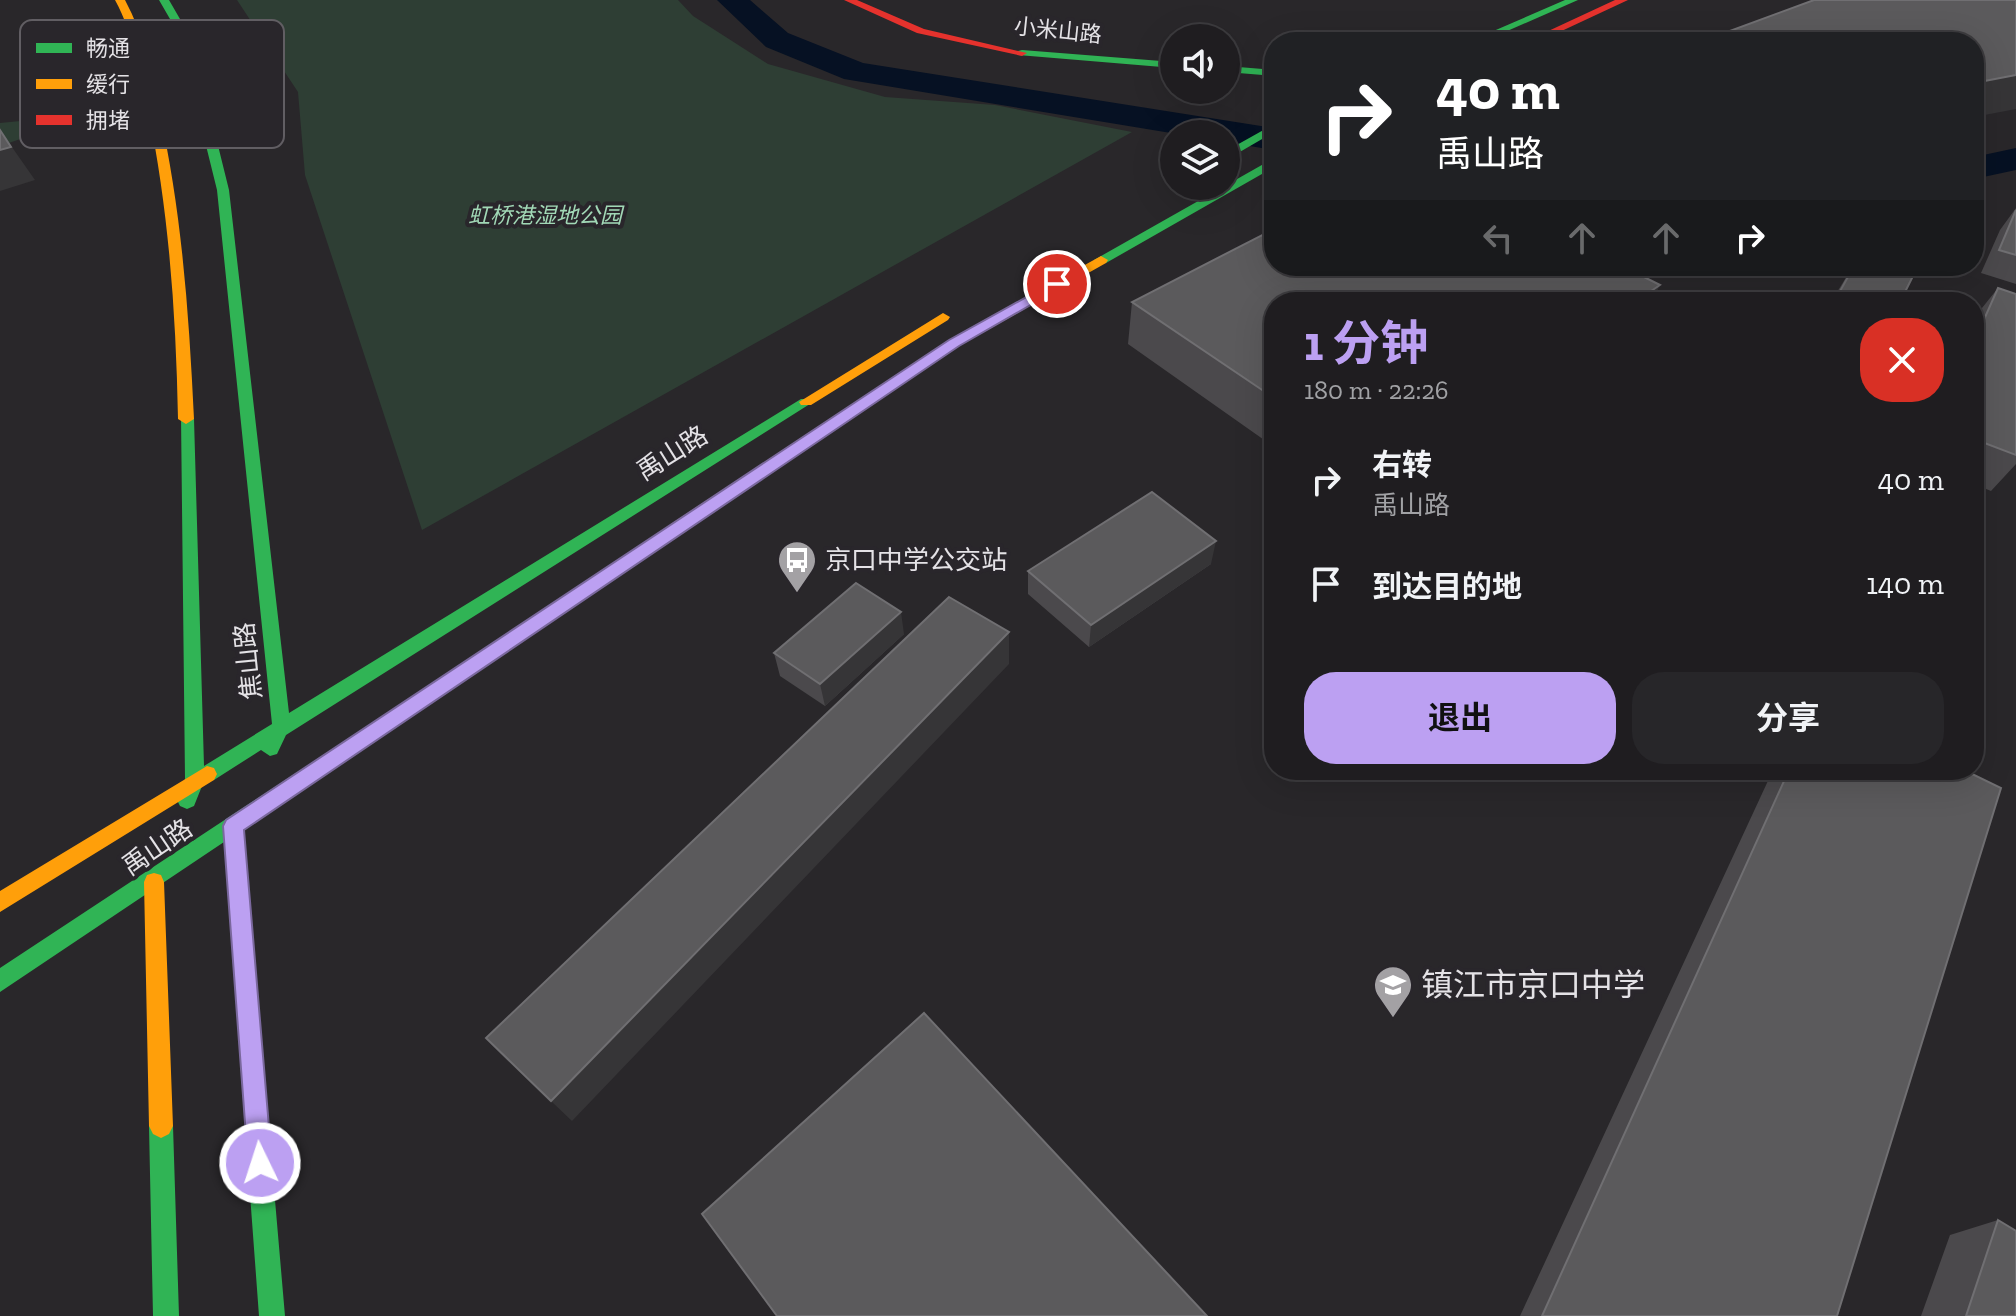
<!DOCTYPE html>
<html lang="zh">
<head>
<meta charset="utf-8">
<style>
	body { margin:0; font-family:"Zilla Slab","Noto Sans SC",serif; background:#272629; color:#f1f3f6; height:100vh; display:flex; flex-direction:column; font-size:30px; white-space:nowrap }
	* { box-sizing:border-box; margin:0 }
	p { font-size:26px; color:#a1a2a5 }
	.icon { flex:none; width:44px; height:44px; fill:none; stroke:currentColor; stroke-width:2; stroke-linecap:round; stroke-linejoin:round }
	.map { position:relative; flex:1; overflow:hidden }
	.sheet { position:absolute; left:1264px; top:292px; width:720px; height:488px; display:flex; flex-direction:column; background:#1f1d20; border-radius:32px; box-shadow:0 8px 32px #0002,0 0 0 2px #3c3b3e }
	.sheet>* { flex:none }
	.guide { position:absolute; left:1264px; top:32px; width:720px; height:244px; border-radius:32px; box-shadow:0 8px 32px #0002,0 0 0 2px #3c3b3e; background:#202124; color:#fff; overflow:hidden }
	.fabs { position:absolute; left:1160px; top:24px; display:grid; gap:16px }
	.fabs a { display:grid; place-items:center; width:80px; height:80px; border-radius:50%; background:#1f1d20; box-shadow:0 8px 32px #0002,0 0 0 2px #3c3b3e; font-size:40px }
	.pin { position:absolute; display:grid; place-items:center; width:68px; height:68px; color:#fff; margin:-34px; border:4px solid #fff; border-radius:50%; box-shadow:0 2px 8px #0007 }
	.me { position:absolute; width:88px; margin:-44px; rotate:356deg; stroke-linejoin:round; filter:drop-shadow(0 0 6px #0008) }
	.turn { display:flex; align-items:center; gap:28px; height:168px; padding:0 40px; font-size:36px }
	.turn .icon { width:104px; height:104px; stroke-width:2.5 }
	.turn b { display:block; font-size:56px; line-height:68px }
	.lanes { display:flex; align-items:center; height:76px; padding:0 40px; background:#0003; justify-content:center; gap:40px; direction:ltr }
	.lanes .off { opacity:.35 }
	.round { display:grid; place-items:center; flex:none; width:84px; height:84px; border-radius:32px; background:#272629 }
	.headline { display:flex; align-items:center; justify-content:space-between; height:136px; padding:0 40px }
	h1 { font-size:48px; font-weight:700; line-height:60px; color:#bca0f2 }
	.action { display:flex; gap:16px; margin-top:auto; padding:16px 40px }
	.action a { flex:1; height:92px; border-radius:32px; background:#bca0f2; color:#111; font-size:32px; font-weight:700; line-height:92px; text-align:center }
	.action a+a { background:#272629; color:#f1f3f6 }
	ul { padding:0; list-style:none }
	li { display:flex; align-items:center; gap:24px; height:104px; padding:0 40px }
	li div { flex:1 }
	li b { display:block; font-size:30px }
	li em { font-style:normal }
	.map>svg:first-child { display:block }
	.green { fill:#2e3e34 }
	.lines { fill:none; stroke-linecap:round; stroke-linejoin:round }
	.canal { fill:#061123; fill-rule:evenodd }
	.fast { fill:#30b455; fill-rule:evenodd }
	.slow { fill:#ff9f0a; fill-rule:evenodd }
	.jam { fill:#e5322d; fill-rule:evenodd }
	.wall { fill:#4b494c }
	.shaded-wall { fill:#363537 }
	.building { fill:#5b5a5c; stroke:#706f72; stroke-width:2 }
	.route { fill:#bca0f2; stroke:#7a689d; stroke-width:2 }
	.labels { text-anchor:middle; stroke-width:8; stroke-linejoin:round; paint-order:stroke }
	.far-street-label { font-size:22px; fill:#e4e2e6; stroke:#29262b }
	.far-park-label { font-size:22px; font-style:italic; fill:#a1d8b6; stroke:#29262b }
	.street-label { font-size:26px; fill:#e4e2e6; stroke:#29262b }
	.poi-label { font-size:26px; fill:#e4e2e6; stroke:#29262b; text-anchor:start }
	.near-poi-label { font-size:32px; fill:#e4e2e6; stroke:#29262b; text-anchor:start }
	.key { fill:#29262b; stroke:#615e63; stroke-width:2 }
	.key-label { font-size:22px; fill:#e4e2e6 }
</style>
</head>
<body>
<div class="map">
<svg width="2016" height="1316" viewBox="0 0 2016 1316">
	<rect width="100%" height="100%" fill="#29272a"/>
	<path class="green" d="M237 0H678L693 16 768 64 885 97 995 105 1132 132 422 530 305 175 298 92Z
		M93 114 0 146V123Z"/>
	<g class="lines">
		<path class="canal" d="M717 0H750L788 33 863 63 1274 128V150L1226 142V134H1177L844 79 766 47Z
			M2016 148V170L1974 179V157Z"/>
		<path class="fast" d="M159 0H169L180 19 206 97 229 190 289 713 801 399H811L813 402 286 735 277 754 270 756 261 750 214 780 204 781 194 806 187 809 180 806 177 800 185 779 181 416 186 414 194 419 204 766 272 724 217 190 194 97 170 19Z
			M1565 0H1578L1482 42H1468Z
			M1022 50 1174 62V68L1018 55V51Z
			M1226 66 1274 70V76L1226 72Z
			M1274 124V132L1226 160V151Z
			M1274 158V167L1106 263 1094 260Z
			M677 522 683 524 685 528 683 532 243 829 285 1316H259L224 842 0 992V968Z
			M161 1114 169 1118 173 1126 179 1316H153L149 1126 153 1118Z"/>
		<path class="slow" d="M115 0H125C144 35 151 72 159 110 182 212 189 315 194 419L186 424 178 419C176 315 169 212 148 110 140 72 134 35 115 0Z
			M1101 256 1108 260 1106 263 959 346 683 532H671L669 528 671 524 949 340Z
			M943 313 950 317 948 320 811 405H801L799 402Z
			M207 766 214 768 217 774 214 780 0 912V891Z
			M154 873 161 875 164 882 173 1126 169 1134 161 1138 153 1134 149 1126 144 882 147 875Z"/>
		<path class="jam" d="M844 0H857L924 29 1027 53 1022 56 917 33Z
			M1615 0H1628L1553 35 1544 33Z"/>
	</g>
	<path class="wall" d="M2016 208V284L1981 273 2000 230Z
		M1853 266H1898L1900 302H1831Z
		M1998 288 2016 294V464L1991 491 1974 484V318Z
		M1132 302H1274V447L1128 344Z
		M1211 564 1089 647 1028 594V571Z
		M904 634 825 706 780 676 774 653Z
		M1773 770H1964L1837 1316H1520Z
		M1998 1220 2016 1316H1921L1950 1235Z"/>
	<path class="shaded-wall" d="M2016 75V109L1974 117V83Z
		M0 130 35 180 0 191Z
		M1660 285 1652 302H1635Z
		M1216 541 1211 564 1089 647 1091 625Z
		M901 612 904 634 825 706 820 684Z
		M1009 632V664L572 1121 551 1101Z"/>
	<path class="building" d="M1814 0H2016V75L1974 83V42H1700Z
		M0 130 11 147 0 150Z
		M2016 210V255L1999 250Z
		M1274 229V266H1622L1660 285 1635 302H1274V398L1132 302Z
		M1854 266H1898L1915 272 1900 302H1834Z
		M1998 288 2016 294V455L1974 439V342Z
		M1152 492 1216 541 1091 625 1028 571Z
		M856 583 901 612 820 684 774 653Z
		M949 597 1009 632 551 1101 486 1038Z
		M1789 770H1964L2001 788 1837 1316H1542Z
		M924 1013 1207 1316H777L702 1214Z
		M1998 1220 2016 1231V1316H1966Z"/>
	<path class="route" d="M1057 280 1064 284 1062 287 959 346 244 830 272 1163 269 1171 260 1175 251 1171 248 1163 223 826 226 820 949 340Z"/>
	<defs>
		<g id="bus-pin" transform="scale(2)"><path d="M0 17L-7.5 6A9.5 9.5 0 1 1 7.5 6Z" fill="#a3a1a4" stroke="#29262b"/><path d="M-5-6H5V4H4V6H2V4H-2V6H-4V4H-5ZM-3.5-4V0h7V-4ZM-3.5 1.2v1.5H-2V1.2ZM2 1.2v1.5H3.5V1.2Z" fill="#fff"/></g>
		<g id="school-pin" transform="scale(2)"><path d="M0 17L-7.5 6A9.5 9.5 0 1 1 7.5 6Z" fill="#a3a1a4" stroke="#29262b"/><path d="M0-5L7-2L0 1L-7-2ZM-4 1L0 2.5L4 1V4Q0 6-4 4Z" fill="#fff"/></g>
	</defs>
	<g fill-rule="evenodd">
		<use href="#bus-pin" x="797" y="560"/>
		<use href="#school-pin" x="1393" y="985"/>
	</g>
	<g class="labels">
		<g class="far-street-label">
			<text transform="translate(1058 30) rotate(6)" y="8">小米山路</text>
		</g>
		<g class="far-park-label">
			<text x="545" y="223">虹桥港湿地公园</text>
		</g>
		<g class="street-label">
			<text transform="translate(672 453) rotate(-32)" y="9">禹山路</text>
			<text transform="translate(248 661) rotate(-96)" y="9">焦山路</text>
			<text transform="translate(157 847) rotate(-34)" y="9">禹山路</text>
		</g>
		<g class="poi-label">
			<text x="825" y="569">京口中学公交站</text>
		</g>
		<g class="near-poi-label">
			<text x="1421" y="996">镇江市京口中学</text>
		</g>
	</g>
	<rect x="20" y="20" width="264" height="128" rx="12" class="key"/>
	<rect x="36" y="43" width="36" height="10" fill="#30b455"/>
	<rect x="36" y="79" width="36" height="10" fill="#ff9f0a"/>
	<rect x="36" y="115" width="36" height="10" fill="#e5322d"/>
	<g class="key-label">
		<text x="86" y="56">畅通</text>
		<text x="86" y="92">缓行</text>
		<text x="86" y="128">拥堵</text>
	</g>
</svg>
<div class="fabs">
<a><svg class="icon" aria-label="sound" viewBox="0 0 24 24"><path d="M4 9h4l5-4v14l-5-4H4zM17 9q2 3 0 6"/></svg></a>
<a><svg class="icon" aria-label="layers" viewBox="0 0 24 24"><path d="M12 4l9 5-9 5-9-5zM3 14l9 5 9-5"/></svg></a>
</div>
<div class="pin" style="left:1057px;top:284px;background:#d93025"><svg class="icon" aria-label="arrive" viewBox="0 0 24 24"><path d="M6 21V4h12l-3 4 3 4H6"/></svg></div>
<svg class="me" style="left:260px;top:1163px" viewBox="-20 -20 40 40"><circle r="17" fill="#bca0f2" stroke="#fff" stroke-width="3"/><path d="M0-11L8 9 0 5-8 9z" fill="#fff"/></svg>
<div class="guide">
<div class="turn"><svg class="icon" aria-label="right" viewBox="0 0 24 24"><path d="M7 20v-9h11M14 6l5 5-5 5"/></svg><div><b>40 m</b>禹山路</div></div>
<div class="lanes"><svg class="icon off" aria-label="left" viewBox="0 0 24 24"><path d="M17 20v-9H6M10 6l-5 5 5 5"/></svg><svg class="icon off" aria-label="ahead" viewBox="0 0 24 24"><path d="M12 20V5M6 11l6-6 6 6"/></svg><svg class="icon off" aria-label="ahead" viewBox="0 0 24 24"><path d="M12 20V5M6 11l6-6 6 6"/></svg><svg class="icon" aria-label="right" viewBox="0 0 24 24"><path d="M7 20v-9h11M14 6l5 5-5 5"/></svg></div>
</div>
<section class="sheet">
<div class="headline"><div><h1>1 分钟</h1><p>180 m · 22:26</p></div><a class="round" style="background:#d93025;color:#fff"><svg class="icon" aria-label="close" viewBox="0 0 24 24"><path d="M6 6l12 12M18 6L6 18"/></svg></a></div>
<ul>
<li><svg class="icon" aria-label="right" viewBox="0 0 24 24"><path d="M7 20v-9h11M14 6l5 5-5 5"/></svg><div><b>右转</b><p>禹山路</p></div><em>40 m</em></li>
<li><svg class="icon" aria-label="arrive" viewBox="0 0 24 24"><path d="M6 21V4h12l-3 4 3 4H6"/></svg><div><b>到达目的地</b></div><em>140 m</em></li>
</ul>
<div class="action"><a>退出</a><a>分享</a></div>
</section>
</div>
</body>
</html>
